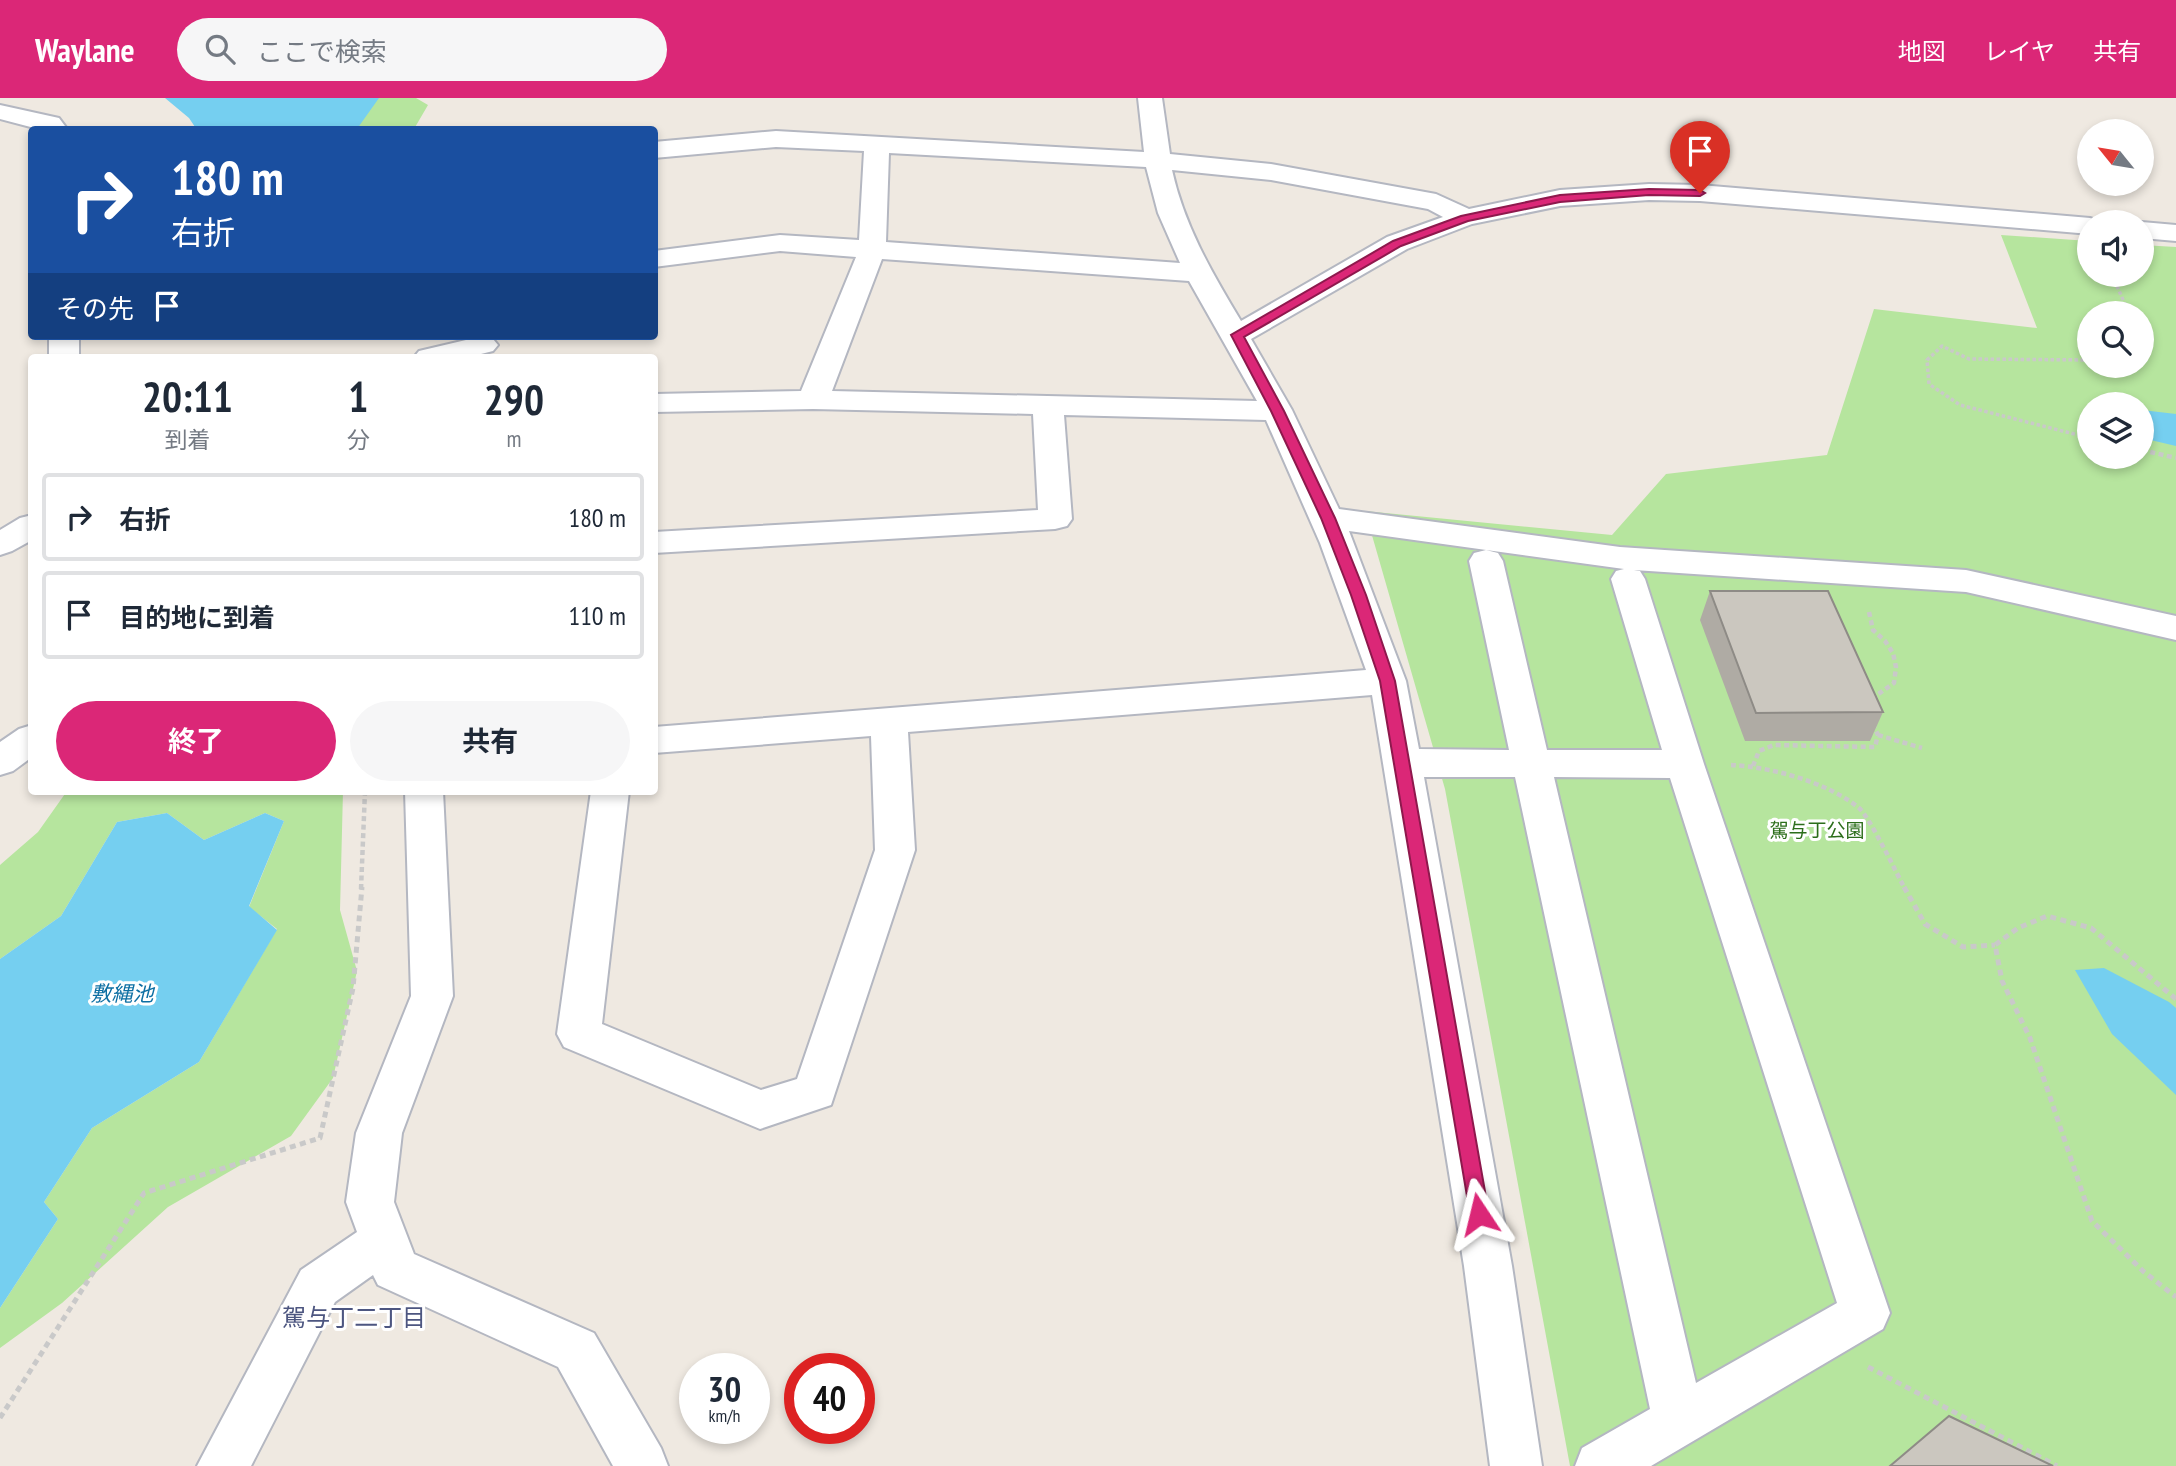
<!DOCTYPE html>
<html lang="ja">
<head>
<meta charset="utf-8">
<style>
	body { margin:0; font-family:"PT Sans Narrow","Noto Sans JP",sans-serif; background:#f6f6f7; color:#1f2937; height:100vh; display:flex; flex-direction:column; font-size:26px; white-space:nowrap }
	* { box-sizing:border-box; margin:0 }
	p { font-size:23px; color:#747a83 }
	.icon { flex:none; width:38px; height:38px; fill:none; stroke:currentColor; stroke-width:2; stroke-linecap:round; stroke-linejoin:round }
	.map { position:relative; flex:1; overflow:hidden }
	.panel { position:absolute; left:28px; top:256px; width:630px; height:441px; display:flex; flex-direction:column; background:#fff; border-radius:7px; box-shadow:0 4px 10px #0003 }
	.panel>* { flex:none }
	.guide { position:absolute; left:28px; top:28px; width:630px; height:214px; border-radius:7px; box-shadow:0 4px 10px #0003; background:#1a4fa0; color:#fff; overflow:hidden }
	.needle { width:46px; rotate:300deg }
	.buttons { position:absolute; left:2077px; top:21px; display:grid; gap:14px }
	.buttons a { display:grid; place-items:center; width:77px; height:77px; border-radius:50%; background:#fff; box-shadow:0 4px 10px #0003; font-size:35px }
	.speed { position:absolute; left:679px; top:1255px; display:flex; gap:14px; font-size:35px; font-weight:700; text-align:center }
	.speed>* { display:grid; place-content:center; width:91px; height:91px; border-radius:50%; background:#fff; box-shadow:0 4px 10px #0003; line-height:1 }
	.speed small { font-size:18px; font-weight:400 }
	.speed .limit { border:10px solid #d22; background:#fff; color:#111 }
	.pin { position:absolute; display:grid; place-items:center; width:60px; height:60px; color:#fff; margin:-72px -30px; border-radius:50% 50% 50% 0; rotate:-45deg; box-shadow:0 0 7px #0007 }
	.pin .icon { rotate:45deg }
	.me { position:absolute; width:77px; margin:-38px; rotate:350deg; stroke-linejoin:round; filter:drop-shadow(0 0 5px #0008) }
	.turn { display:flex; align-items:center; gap:24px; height:147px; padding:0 28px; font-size:32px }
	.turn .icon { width:91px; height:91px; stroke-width:2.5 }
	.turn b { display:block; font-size:49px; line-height:60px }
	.then { display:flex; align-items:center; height:66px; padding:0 28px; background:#0003; gap:14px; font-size:26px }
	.eta { display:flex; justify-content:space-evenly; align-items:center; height:119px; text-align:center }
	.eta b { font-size:42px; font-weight:700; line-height:49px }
	.button { display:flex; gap:14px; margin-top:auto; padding:14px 28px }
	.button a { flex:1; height:80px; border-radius:42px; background:#db2777; color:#fff; font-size:28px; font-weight:700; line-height:80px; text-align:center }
	.button a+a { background:#f6f6f7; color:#1f2937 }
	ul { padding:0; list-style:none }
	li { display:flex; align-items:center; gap:21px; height:88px; margin:0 14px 10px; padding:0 14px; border:4px solid #e0e1e3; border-radius:7px }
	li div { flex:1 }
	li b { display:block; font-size:26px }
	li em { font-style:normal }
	header { display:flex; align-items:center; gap:42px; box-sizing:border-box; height:98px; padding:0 35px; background:#db2777; color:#fff }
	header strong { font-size:33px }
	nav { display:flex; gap:38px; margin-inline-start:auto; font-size:24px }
	.search { width:490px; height:63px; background:#f6f6f7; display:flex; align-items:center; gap:18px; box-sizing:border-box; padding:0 24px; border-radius:38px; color:#747a83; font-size:26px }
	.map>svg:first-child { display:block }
	.green { fill:#b6e59e; fill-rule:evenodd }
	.water { fill:#75cff0 }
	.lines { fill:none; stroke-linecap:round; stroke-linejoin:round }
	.minor-casing { stroke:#b4b7c1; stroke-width:4 }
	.path-far2 { stroke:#c9c9c9; stroke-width:3.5; stroke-dasharray:3.5 2.5; stroke-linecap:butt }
	.path-far1 { stroke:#c9c9c9; stroke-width:4.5; stroke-dasharray:5 3.5; stroke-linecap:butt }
	.path { stroke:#c9c9c9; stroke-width:5; stroke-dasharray:6 4.5; stroke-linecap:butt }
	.minor { fill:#fff; fill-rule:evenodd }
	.wall { fill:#afaba4 }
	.building { fill:#cbc7bf; stroke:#8e8b86; stroke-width:2 }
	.route { fill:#db2777; stroke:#8e194d; stroke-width:2 }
	.labels { text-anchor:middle; stroke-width:6; stroke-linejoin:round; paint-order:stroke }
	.park-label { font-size:19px; fill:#2c6e1b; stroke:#fff }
	.water-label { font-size:21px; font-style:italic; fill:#0d6fa3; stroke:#fff }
	.near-neighbourhood-label { font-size:24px; fill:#4d5680; stroke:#fff }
</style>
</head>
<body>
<header>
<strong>Waylane</strong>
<div class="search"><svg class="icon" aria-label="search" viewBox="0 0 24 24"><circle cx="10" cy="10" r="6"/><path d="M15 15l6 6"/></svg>ここで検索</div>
<nav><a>地図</a><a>レイヤ</a><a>共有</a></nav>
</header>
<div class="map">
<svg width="2176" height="1368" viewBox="0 0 2176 1368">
	<rect width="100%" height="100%" fill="#efe9e1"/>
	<path class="green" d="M337 0H416L428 7 414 31 276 32Z
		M2001 137 2089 143 2090 177H2142V147L2176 149V1368H1570L1445 691 1365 413 1612 437 1666 376 1827 357 1874 211 2037 230ZM2090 215H2142V268H2090ZM2090 306H2142V359H2090Z
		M67 693H343L340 812 357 873 333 980 291 1038 168 1109 62 1205 0 1250V1210L58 1121 44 1104 92 1030 199 964 277 831 249 809 284 723 265 715 204 742 167 715 117 724 61 818 0 861V767L38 734Z"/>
	<path class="water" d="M165 0H379L357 31 197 32 189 20Z
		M2142 312 2176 316V348L2142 340Z
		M167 715 204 742 265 715 284 723 249 808 277 832 199 964 92 1030 44 1104 58 1121 0 1210V861L61 818 117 724Z
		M2104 870 2169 904 2176 910V997L2112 936 2075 872Z"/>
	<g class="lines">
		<g class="minor-casing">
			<path id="minor" d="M1138 0H1162L1170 56 1271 66 1436 96 1469 111 1560 92 1649 86 1700 87 2090 120 2101 124H2090V136L1700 103 1649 102 1560 108 1472 126 1407 151 1251 241 1292 312 1339 411 1620 449 1966 472 2176 518V542L1966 494 1634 472 1640 473 1645 481 1704 666 1890 1215 1883 1231 1651 1368H1575L1582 1350 1650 1311 1515 679H1424L1512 1168 1542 1368H1490L1464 1168 1372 597 908 634 915 752 831 1007 760 1031 564 949 557 936 591 693H629L602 926 761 992 797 981 875 752 871 638 654 655V629L1366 572 1320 445 1266 322 1064 317 1072 421 1067 428 1055 431 654 455V434L1038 412 1033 316 813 311 654 314V296L801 293 856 159 780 153 654 169V153L780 137 859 142 864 53 776 49 654 60V44L776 33 1144 54ZM889 55 1146 69 1158 115 1180 165 886 144ZM1172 72 1271 82 1428 111 1443 119 1387 139 1241 223C1212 175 1184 127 1172 72ZM882 161 1189 183 1257 303 832 293ZM1349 433 1624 471 1616 473 1611 481 1662 652H1547L1503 463 1498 455 1486 452 1474 455 1469 463 1509 652 1419 651 1406 583ZM1554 679 1670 680 1837 1205 1696 1285Z
				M0 7 59 20 68 32H42L0 21Z
				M2141 124H2142L2176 127V143L2142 140Z
				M49 238H79V259H49Z
				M483 238 493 241 498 247 493 253 469 259H414L419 253Z
				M32 417V442L12 453 0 457V432L20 420Z
				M32 627V659L13 673 0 677V644L19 631Z
				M405 693H443L453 898 402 1035 394 1104 414 1156 594 1235 661 1350 668 1368H613L558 1269 378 1187 373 1177 335 1204 251 1368H197L301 1172 357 1134 346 1104 356 1035 411 898Z"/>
		</g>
		<path class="path-far2" d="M2112 177 2129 215
			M2090 262 1969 261 1942 248 1927 262 1929 286 1960 307 2090 340"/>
		<path class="path-far1" d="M2142 352 2176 360
			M1869 514 1873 532 1885 543 1893 555 1896 569 1894 585 1877 597 1873 604
			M1878 637 1922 650
			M1731 667C1771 669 1827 684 1859 710 1869 718 1897 776 1905 791
			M1753 668 1759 653 1774 647 1875 649 1878 637 1873 627
			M361 791 365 693"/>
		<path class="path" d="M1904 789 1925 826 1963 849 1995 847
			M2176 901 2091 830 2047 818 2018 830 1995 847 2002 883 2030 940 2092 1123 2144 1174 2176 1199
			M1868 1269 2057 1368
			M0 1320 144 1095 320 1040 353 890 362 789"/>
		<use href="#minor" class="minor"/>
	</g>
	<path class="wall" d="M1710 493 1883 614 1870 643H1745L1700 522Z"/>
	<path class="building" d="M1710 493H1828L1883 614 1756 615Z
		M1949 1318 2053 1368H1890Z"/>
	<path class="route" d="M1649 91 1700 92 1705 95 1700 98 1649 97 1560 104 1468 123 1401 148 1244 239 1284 313 1335 420 1366 497 1395 583 1489 1116 1486 1122 1479 1125 1473 1122 1470 1116 1380 583 1351 497 1321 420 1271 313 1231 237 1393 143 1461 118 1560 97Z"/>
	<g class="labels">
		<g class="park-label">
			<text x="1817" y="739">駕与丁公園</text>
		</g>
		<g class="water-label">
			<text x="122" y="903">敷縄池</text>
		</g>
		<g class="near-neighbourhood-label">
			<text x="354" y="1228">駕与丁二丁目</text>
		</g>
	</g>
</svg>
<div class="buttons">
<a><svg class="needle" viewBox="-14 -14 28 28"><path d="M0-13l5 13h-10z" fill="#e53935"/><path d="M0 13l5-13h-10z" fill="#747a83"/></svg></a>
<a><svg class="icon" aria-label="sound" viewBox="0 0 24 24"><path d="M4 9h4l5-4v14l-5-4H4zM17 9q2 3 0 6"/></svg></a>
<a><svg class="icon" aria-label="search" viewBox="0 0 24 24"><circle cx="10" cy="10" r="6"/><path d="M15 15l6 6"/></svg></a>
<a><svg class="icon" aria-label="layers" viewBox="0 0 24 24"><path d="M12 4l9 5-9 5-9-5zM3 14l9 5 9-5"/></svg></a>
</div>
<div class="speed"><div>30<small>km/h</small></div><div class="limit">40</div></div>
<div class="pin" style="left:1700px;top:95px;background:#d93025"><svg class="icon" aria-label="arrive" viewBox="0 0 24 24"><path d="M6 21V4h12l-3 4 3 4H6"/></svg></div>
<svg class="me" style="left:1479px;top:1116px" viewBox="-20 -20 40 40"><path d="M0-17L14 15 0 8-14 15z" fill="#db2777" stroke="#fff" stroke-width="4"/></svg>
<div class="guide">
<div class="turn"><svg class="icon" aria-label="right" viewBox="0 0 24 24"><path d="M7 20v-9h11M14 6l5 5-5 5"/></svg><div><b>180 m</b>右折</div></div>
<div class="then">その先<svg class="icon" aria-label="arrive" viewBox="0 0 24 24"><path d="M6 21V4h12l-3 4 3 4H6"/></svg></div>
</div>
<section class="panel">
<div class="eta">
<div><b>20:11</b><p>到着</p></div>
<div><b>1</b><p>分</p></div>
<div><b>290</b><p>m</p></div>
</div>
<ul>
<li><svg class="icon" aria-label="right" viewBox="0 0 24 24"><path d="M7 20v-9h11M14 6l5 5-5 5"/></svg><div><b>右折</b></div><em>180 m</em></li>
<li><svg class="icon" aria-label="arrive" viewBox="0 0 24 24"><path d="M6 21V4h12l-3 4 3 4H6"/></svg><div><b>目的地に到着</b></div><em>110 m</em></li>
</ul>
<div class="button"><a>終了</a><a>共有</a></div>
</section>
</div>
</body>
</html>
